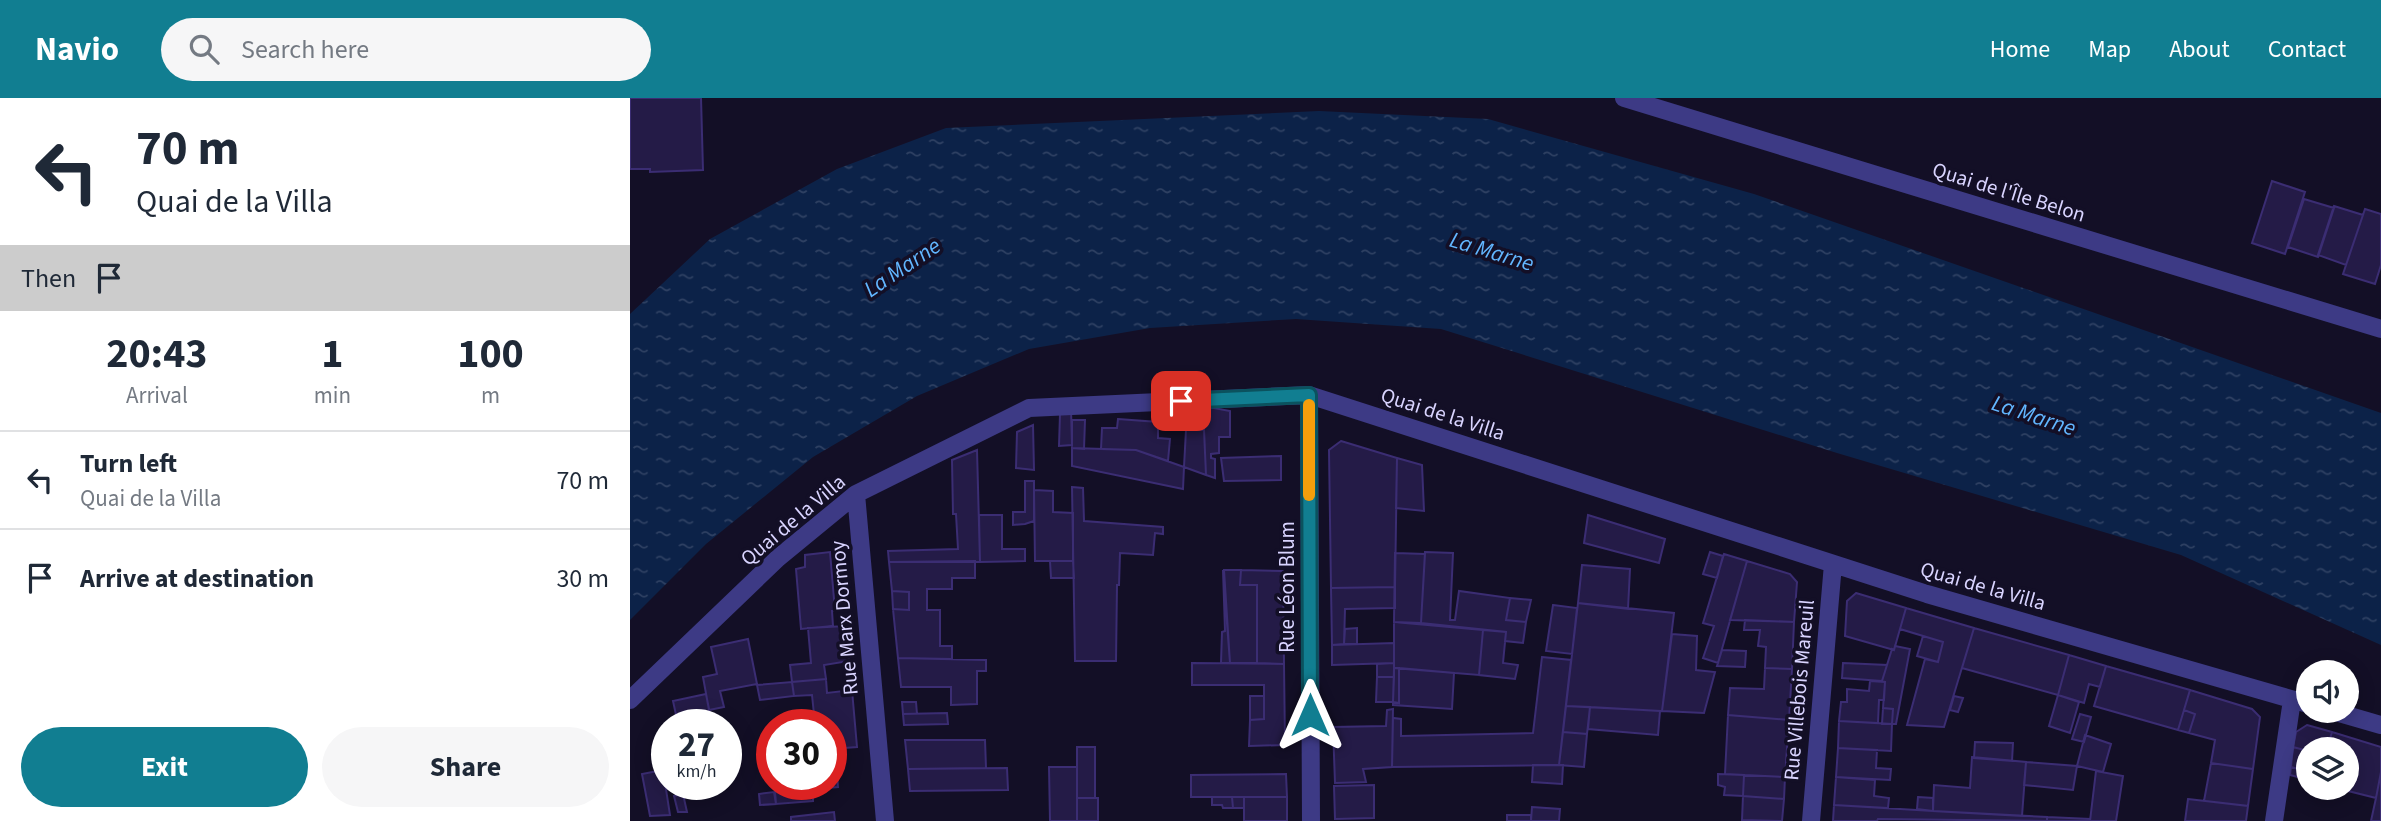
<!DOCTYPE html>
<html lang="en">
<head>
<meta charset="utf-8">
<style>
	body { margin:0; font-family:"Source Sans 3",sans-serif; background:#f6f6f7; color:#1f2937; height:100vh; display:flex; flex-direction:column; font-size:26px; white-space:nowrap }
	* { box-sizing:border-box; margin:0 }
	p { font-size:23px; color:#747a83 }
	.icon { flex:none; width:38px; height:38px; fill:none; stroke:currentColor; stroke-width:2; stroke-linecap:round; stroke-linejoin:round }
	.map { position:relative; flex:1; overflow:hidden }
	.sheet { display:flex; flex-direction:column; background:#fff; width:630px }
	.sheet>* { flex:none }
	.hud { background:#fff; color:#1f2937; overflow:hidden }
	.buttons { position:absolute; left:1666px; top:562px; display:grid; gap:14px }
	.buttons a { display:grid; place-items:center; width:63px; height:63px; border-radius:50%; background:#fff; box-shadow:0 4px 18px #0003; font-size:35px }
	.speed { position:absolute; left:21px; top:611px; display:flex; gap:14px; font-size:35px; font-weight:700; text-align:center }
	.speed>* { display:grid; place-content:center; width:91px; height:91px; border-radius:50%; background:#fff; box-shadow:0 4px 18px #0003; line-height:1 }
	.speed small { font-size:18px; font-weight:400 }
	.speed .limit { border:10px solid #d22; background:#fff; color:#111 }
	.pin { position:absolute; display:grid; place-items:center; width:60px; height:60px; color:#fff; margin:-30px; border-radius:14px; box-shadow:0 4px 10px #0006 }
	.me { position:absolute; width:77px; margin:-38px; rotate:0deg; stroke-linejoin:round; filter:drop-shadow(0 0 5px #0008) }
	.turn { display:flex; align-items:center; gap:24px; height:147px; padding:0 21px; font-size:32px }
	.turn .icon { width:91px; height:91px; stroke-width:2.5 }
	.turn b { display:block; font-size:49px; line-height:60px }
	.then { display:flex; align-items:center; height:66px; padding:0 21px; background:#0003; gap:14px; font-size:26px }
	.eta { display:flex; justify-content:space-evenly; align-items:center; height:119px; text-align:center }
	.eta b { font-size:42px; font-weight:700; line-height:49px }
	.primary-button { display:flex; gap:14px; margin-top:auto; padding:14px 21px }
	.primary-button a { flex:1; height:80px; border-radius:42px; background:#117e91; color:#fff; font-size:28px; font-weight:700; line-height:80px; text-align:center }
	.primary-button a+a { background:#f6f6f7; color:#1f2937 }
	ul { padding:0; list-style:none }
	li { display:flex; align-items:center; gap:21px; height:98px; padding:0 21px; border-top:2px solid #e0e1e3 }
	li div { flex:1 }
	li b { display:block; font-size:26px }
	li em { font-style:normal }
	header { display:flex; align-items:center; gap:42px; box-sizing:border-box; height:98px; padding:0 35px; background:#117e91; color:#fff }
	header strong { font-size:33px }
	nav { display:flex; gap:38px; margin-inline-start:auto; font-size:24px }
	.search { width:490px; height:63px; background:#f6f6f7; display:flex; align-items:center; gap:18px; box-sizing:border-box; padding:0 24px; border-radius:38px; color:#747a83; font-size:26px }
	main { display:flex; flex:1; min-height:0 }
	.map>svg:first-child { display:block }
	.water { fill:url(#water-ripples) }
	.building { fill:#241b47; stroke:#3b2d73; stroke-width:2 }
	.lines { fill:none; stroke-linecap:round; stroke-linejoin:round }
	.street { stroke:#3d3a85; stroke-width:18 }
	.route-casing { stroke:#0b525e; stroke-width:18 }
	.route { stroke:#117e91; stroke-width:12 }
	.slow { stroke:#f59e0b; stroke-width:12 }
	.labels { text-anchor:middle; stroke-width:7; stroke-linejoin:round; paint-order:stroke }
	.street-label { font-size:21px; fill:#d9d4ff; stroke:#130f26 }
	.water-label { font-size:23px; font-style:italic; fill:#62b6ff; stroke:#130f26 }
</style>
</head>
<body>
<header>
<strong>Navio</strong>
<div class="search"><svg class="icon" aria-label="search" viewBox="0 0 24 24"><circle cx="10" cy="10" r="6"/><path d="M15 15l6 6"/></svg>Search here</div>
<nav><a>Home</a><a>Map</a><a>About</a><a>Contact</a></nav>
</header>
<main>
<section class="sheet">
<div class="hud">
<div class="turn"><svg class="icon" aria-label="left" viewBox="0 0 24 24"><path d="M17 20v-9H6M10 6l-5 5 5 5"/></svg><div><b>70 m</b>Quai de la Villa</div></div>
<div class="then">Then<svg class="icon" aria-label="arrive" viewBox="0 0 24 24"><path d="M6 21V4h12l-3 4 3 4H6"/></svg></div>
</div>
<div class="eta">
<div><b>20:43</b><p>Arrival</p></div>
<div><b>1</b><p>min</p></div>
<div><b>100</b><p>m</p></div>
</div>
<ul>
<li><svg class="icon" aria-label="left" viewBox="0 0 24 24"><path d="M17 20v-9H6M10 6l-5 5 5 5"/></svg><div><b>Turn left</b><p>Quai de la Villa</p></div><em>70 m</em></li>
<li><svg class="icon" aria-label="arrive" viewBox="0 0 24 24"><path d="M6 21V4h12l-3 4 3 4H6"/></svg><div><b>Arrive at destination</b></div><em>30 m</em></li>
</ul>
<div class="primary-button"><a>Exit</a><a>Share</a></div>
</section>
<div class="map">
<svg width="1751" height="723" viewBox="0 0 1751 723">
	<defs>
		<pattern id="water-ripples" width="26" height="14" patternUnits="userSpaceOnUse" patternTransform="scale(1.75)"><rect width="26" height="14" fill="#0c2248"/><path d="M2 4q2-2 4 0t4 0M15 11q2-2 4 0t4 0" fill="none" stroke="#2f4163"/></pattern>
	</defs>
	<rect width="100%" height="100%" fill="#130f26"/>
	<path class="water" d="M689 13 858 21 1124 96 1751 315V547L1551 457 1207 355 811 231 666 221 520 230 399 251 287 298 183 359 76 446 0 522V216L80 141 207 71 316 30Z"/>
	<path class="building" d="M0 0H71L73 72 20 74V71H0Z
		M1642 83 1675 94 1655 156 1622 145Z
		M1674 101 1704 110 1688 159 1658 149Z
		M1704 108 1733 117 1716 167 1688 157Z
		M1735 111 1751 116V167L1745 186 1713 176Z
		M573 308 600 313V339H589V355L581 356V360L585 361V380L576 377Z
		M441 311 442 347 429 348 430 316Z
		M488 321 528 324V340L540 341 538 363 506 352 471 351 472 330H487Z
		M442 322H455L454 351 442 350Z
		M403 327 404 372 386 370 387 334Z
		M556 332H574L576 377 554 369Z
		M711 343 767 360 765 489 701 490 699 352Z
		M442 350 506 352 554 369 553 391 442 368Z
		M347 352 350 464H259L258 453 328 451 326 416H323L322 362Z
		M651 358V382L594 383 591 360Z
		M767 360 792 367 794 413 766 410Z
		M395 383H404V423L395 426 383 427V414H395Z
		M442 389 453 390 454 423 533 429V436L525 435 523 457 490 455 489 487H487L486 563H445Z
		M404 392 423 393V414L443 415V463H405Z
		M349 417H372V451H395V463L350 464Z
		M958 417 1035 441 1029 465 954 445Z
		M200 454 205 513H202L203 528 171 531 166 471 175 469V457Z
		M795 454 823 455 820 522H825L829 493 880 500 876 522 896 524 893 545 875 543 876 534 791 525Z
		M1080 454 1093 458 1087 480 1073 476Z
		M765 455 795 456 791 525 764 524Z
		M1094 456 1117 463 1088 565 1073 560 1084 528 1073 525Z
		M345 463V480H322V491H297V512H310V548H322V561L268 560 263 511 279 512V494L262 493 259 464Z
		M420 463H443L444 480H421Z
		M1117 463 1160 476 1167 484 1164 524 1100 522Z
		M952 467 1000 471 998 511 948 505Z
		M593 472 600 565H591L592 534 595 533Z
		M594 472H611L610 487H627V565H600Z
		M611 472 653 473 654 566 627 565V487H610Z
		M765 489V510L715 511 714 546 702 547 701 490Z
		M262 493 279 494V512L263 511Z
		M1226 495 1276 510 1264 552 1215 538 1217 503Z
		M880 500 901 502 896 524 876 522Z
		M948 505 1044 515 1032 613 936 608Z
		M923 507 947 510 942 556 916 553Z
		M1276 510 1344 530 1314 629 1277 627 1295 561 1308 564 1313 544 1270 531Z
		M1115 522 1164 524 1162 571 1135 570 1136 549 1128 548 1130 532H1114Z
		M764 524 853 532 849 577 764 570Z
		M216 528 219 563 194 567 196 581 162 584 160 567 181 565 178 530Z
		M727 530V546H714L715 531Z
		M1344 530 1439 557 1428 597 1332 570Z
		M853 532 876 534 873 565 888 567 885 581 849 577Z
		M1042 536 1067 538 1066 572 1085 574 1074 615 1032 613Z
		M1293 538 1313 544 1308 564 1287 558Z
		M118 541 127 586 90 593 94 609 79 612 73 579 87 576 81 549Z
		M764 545V565L702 567V547Z
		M1265 548 1280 551 1266 626H1262L1263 611 1253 610 1255 584 1252 583 1262 551 1264 552Z
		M1092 552 1116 553 1115 569 1087 568Z
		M1439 557 1476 568 1470 589 1459 586 1454 605 1428 597Z
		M912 559 941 562 929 667 762 669 763 620 771 621V638L903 635Z
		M268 560 356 562V573H347V606L321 607V589H271Z
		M562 565 654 566 655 647 619 648 620 622 634 621V587H562Z
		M764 565V579H747V566Z
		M1213 565 1257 567 1252 583 1212 580Z
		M1476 568 1560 592 1548 632 1464 608Z
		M764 570H769V605L763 604Z
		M769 570 824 575 822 611 763 607V604L769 605Z
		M1135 570 1162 571 1159 622 1098 617 1100 590 1134 591Z
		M747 579H764L763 604H746Z
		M196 581 197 595 222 592 227 649 201 651V626H185L182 597 164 598 162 584Z
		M1240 583 1255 584 1254 602H1249L1248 625 1209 623 1211 604H1217V591L1239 593Z
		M162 584 164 598 130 602 127 587Z
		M1560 592 1622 611 1630 619 1623 671 1581 665 1585 642 1559 635 1565 616 1554 612Z
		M76 596 82 626H48L43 603Z
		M1428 597 1449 604 1440 635 1419 628Z
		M620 598H634V621L620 622Z
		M1324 598 1333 600 1328 614 1320 612Z
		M272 604H286L287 616H273Z
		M936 608 960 609 957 636 933 634Z
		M960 609 1030 613 1028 637 958 631Z
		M1253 610 1263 611 1262 626H1252Z
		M763 611 762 669 733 671 736 684 705 685 703 629 756 628 757 612Z
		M1554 612 1565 616 1559 635 1548 632Z
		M317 615 318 626 274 627 273 616Z
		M1450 616 1461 619 1454 644 1442 641Z
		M1098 617 1159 622 1155 679 1095 676Z
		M1209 623 1262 626 1261 653 1208 650Z
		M1677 627 1702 634 1697 651H1678V653L1663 649 1666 634Z
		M933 634 957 636 954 669 929 667Z
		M1702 634 1751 649V674L1746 700 1706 690H1717V651H1697Z
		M1455 637 1481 646 1473 674 1447 668Z
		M275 642H355L356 670 278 671Z
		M1345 644 1383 645 1382 663 1344 660Z
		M447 649H465V700H447Z
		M1663 649 1678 653V682L1675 681 1676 673 1661 669Z
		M1208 650 1247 652 1246 670 1261 671 1260 682 1206 679Z
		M201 651H205L208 689 183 691V703L146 706 145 693 162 691 161 686H201Z
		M1342 659 1396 664 1392 718 1303 713 1304 687 1340 690Z
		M1396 664 1447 668 1443 692 1394 687Z
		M1581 665 1623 671 1618 708 1574 703Z
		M903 667H933L932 686 902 684Z
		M419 669H447V723H420Z
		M1661 669 1676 673 1675 681 1660 677Z
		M377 670 378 692 280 693 278 671Z
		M33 672 40 717 20 718 12 676Z
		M1466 673 1493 678 1486 723H1460Z
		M1751 674V723H1741L1746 700Z
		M656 676 657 699H561V677Z
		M1088 676 1114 677 1113 698 1094 697 1095 689 1088 687Z
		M1114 677 1155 679 1154 701 1113 698Z
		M1206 679 1245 682 1244 698 1259 700 1258 710 1204 707Z
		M744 687V720L705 721 704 688Z
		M144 694 146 706 130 707 129 696Z
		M53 696 57 714H48L44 698Z
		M1113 698 1154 701 1152 723 1112 722Z
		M582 699H602L603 710H593L592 707H582Z
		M602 699H614V710H603Z
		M614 699H657V723H614Z
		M1288 699 1303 700V713L1287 711Z
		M447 700H468V723H447Z
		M1558 701 1618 708 1616 723H1555Z
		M1204 707 1303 713 1417 719V723L1248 721 1247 723H1203Z
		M902 709 930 711 929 723H901Z
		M204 714 205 723H161V719Z
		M877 717H901V723H877Z
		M1417 719 1460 721V723H1417Z"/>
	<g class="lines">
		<path class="street" d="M994 0 1751 231
			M679 297 681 723
			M226 396 255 723
			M0 602 148 460 226 396 399 310 679 297 1297 496 1678 606
			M1699 612 1751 627
			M1181 723 1203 466
			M1644 723 1662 602"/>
	</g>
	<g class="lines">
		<g class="route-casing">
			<path id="route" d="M551 303 679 297 680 617"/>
		</g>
		<use href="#route" class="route"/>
		<path class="slow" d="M679 307V397"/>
	</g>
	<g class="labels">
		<g class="street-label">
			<text transform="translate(1379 94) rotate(17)" y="7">Quai de l'Île Belon</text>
			<text transform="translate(813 316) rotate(18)" y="7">Quai de la Villa</text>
			<text transform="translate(163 422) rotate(-40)" y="7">Quai de la Villa</text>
			<text transform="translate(1353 488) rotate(16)" y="7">Quai de la Villa</text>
			<text transform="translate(657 489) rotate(-90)" y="7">Rue Léon Blum</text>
			<text transform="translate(214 520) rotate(-95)" y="7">Rue Marx Dormoy</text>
			<text transform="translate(1169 592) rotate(-85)" y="7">Rue Villebois Mareuil</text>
		</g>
		<g class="water-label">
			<text transform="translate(862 153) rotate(17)" y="8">La Marne</text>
			<text transform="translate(272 169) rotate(-34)" y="8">La Marne</text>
			<text transform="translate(1404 317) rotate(18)" y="8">La Marne</text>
		</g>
	</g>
</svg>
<div class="buttons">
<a><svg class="icon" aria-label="sound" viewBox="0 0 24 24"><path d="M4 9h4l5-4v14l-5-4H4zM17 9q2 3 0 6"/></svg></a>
<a><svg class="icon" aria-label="layers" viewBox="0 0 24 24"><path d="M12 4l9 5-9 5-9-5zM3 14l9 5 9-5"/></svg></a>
</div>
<div class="speed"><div>27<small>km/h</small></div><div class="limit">30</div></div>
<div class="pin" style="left:551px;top:303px;background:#d93025"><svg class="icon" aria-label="arrive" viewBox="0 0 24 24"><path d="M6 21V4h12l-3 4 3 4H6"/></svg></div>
<svg class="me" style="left:680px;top:617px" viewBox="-20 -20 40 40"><path d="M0-17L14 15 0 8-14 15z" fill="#117e91" stroke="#fff" stroke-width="4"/></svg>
</div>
</main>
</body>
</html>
